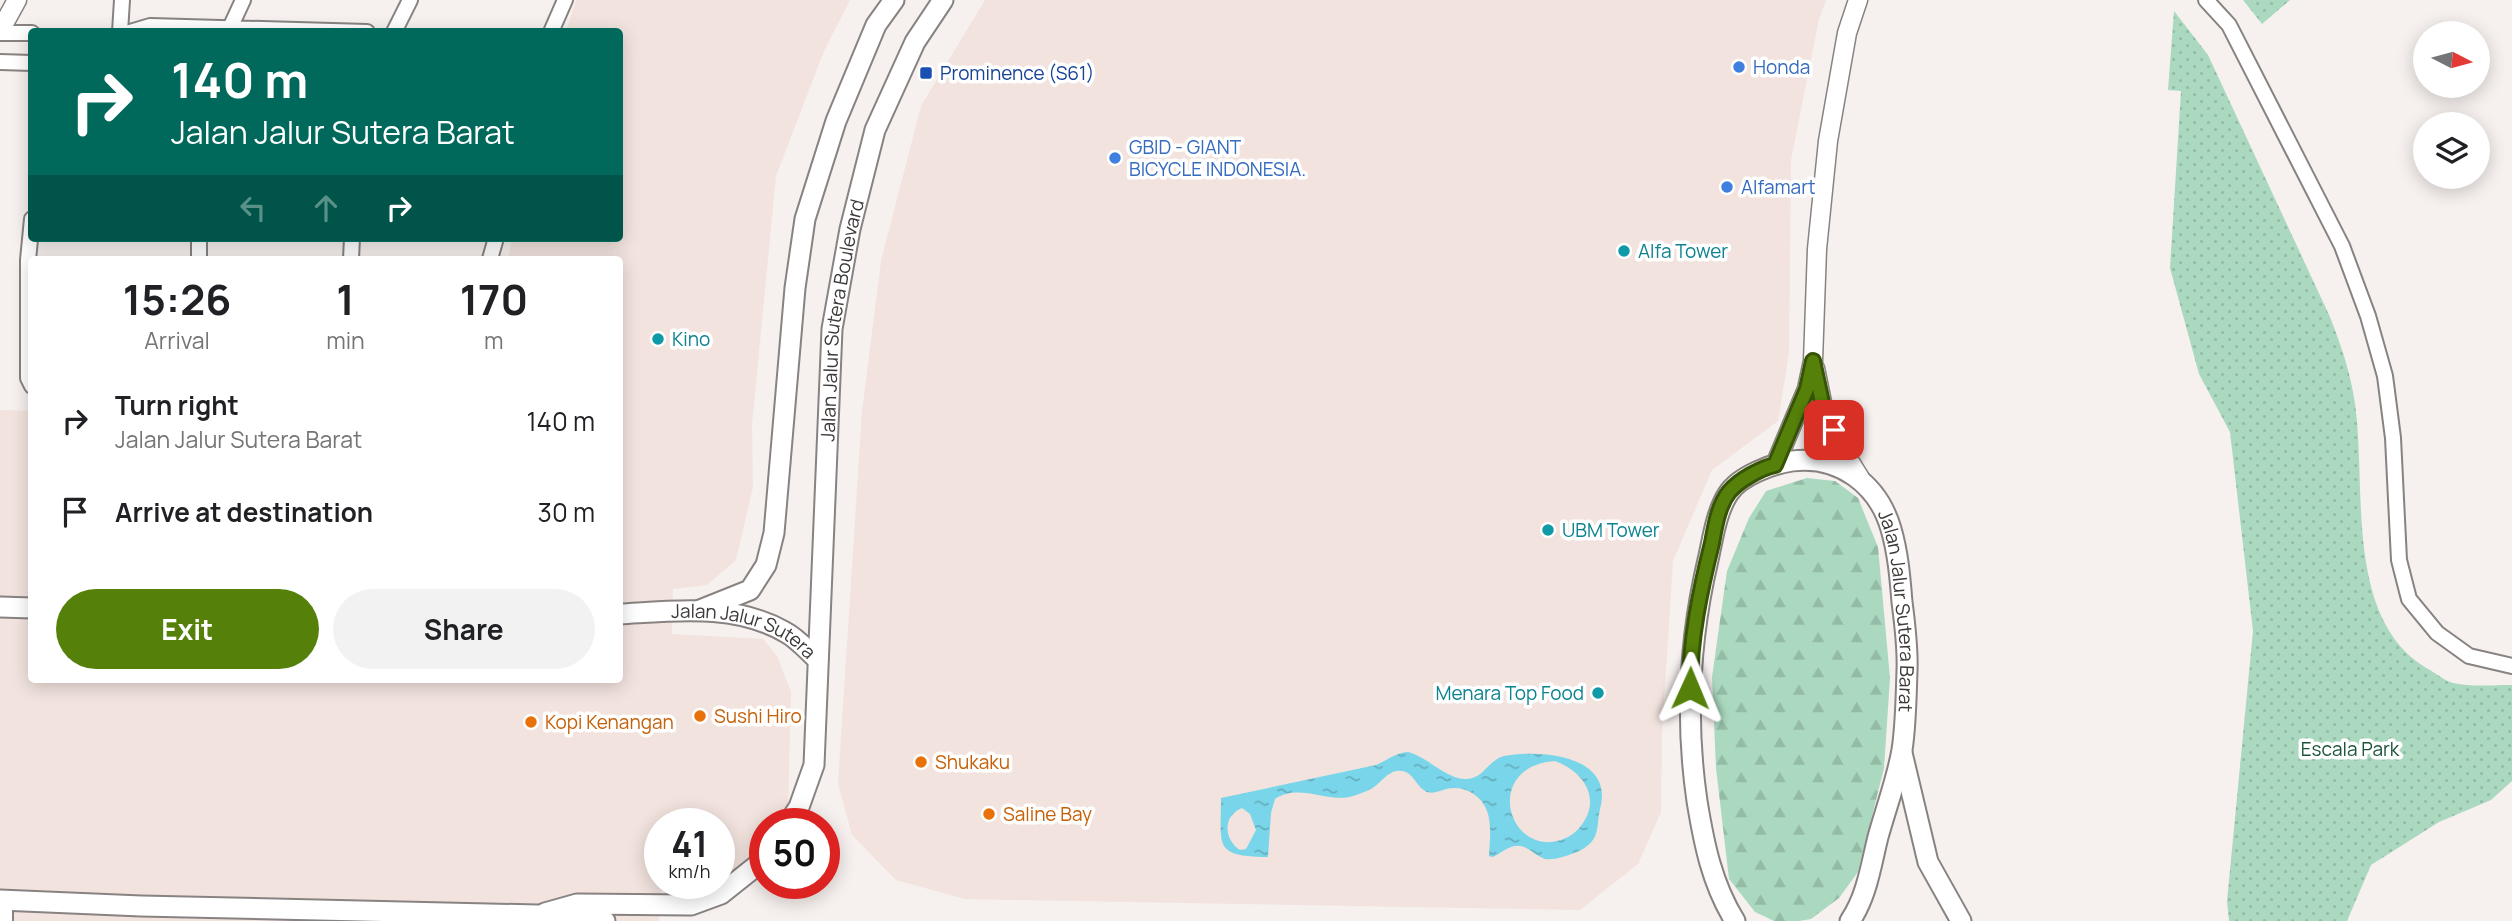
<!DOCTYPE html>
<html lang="en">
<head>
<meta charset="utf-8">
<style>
	body { margin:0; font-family:Manrope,sans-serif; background:#f2f2f2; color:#202124; height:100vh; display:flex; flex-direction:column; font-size:26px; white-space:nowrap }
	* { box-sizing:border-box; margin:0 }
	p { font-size:23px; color:#757577 }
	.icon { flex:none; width:38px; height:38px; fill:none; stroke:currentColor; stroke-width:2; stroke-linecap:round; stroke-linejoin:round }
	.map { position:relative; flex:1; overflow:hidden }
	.drawer { position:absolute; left:28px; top:256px; width:595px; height:427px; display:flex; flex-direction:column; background:#fff; border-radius:7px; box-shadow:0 4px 18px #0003 }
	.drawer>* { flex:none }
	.hud { position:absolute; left:28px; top:28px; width:595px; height:214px; border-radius:7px; box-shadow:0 4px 18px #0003; background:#00695c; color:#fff; overflow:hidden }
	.needle { width:46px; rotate:96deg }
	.buttons { position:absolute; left:2413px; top:21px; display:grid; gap:14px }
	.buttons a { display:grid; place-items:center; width:77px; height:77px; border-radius:50%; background:#fff; box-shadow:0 4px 18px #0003; font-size:35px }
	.speed { position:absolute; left:644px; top:808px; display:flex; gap:14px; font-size:35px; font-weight:700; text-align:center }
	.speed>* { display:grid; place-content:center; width:91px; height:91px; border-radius:50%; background:#fff; box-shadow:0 4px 18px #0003; line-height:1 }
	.speed small { font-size:18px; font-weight:400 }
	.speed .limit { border:10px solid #d22; background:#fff; color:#111 }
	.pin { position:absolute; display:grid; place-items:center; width:60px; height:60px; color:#fff; margin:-30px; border-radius:14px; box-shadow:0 4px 10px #0006 }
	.me { position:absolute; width:77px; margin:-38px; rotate:1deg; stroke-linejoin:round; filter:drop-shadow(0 0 5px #0008) }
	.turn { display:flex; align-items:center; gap:24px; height:147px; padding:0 28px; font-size:32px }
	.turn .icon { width:91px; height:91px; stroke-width:2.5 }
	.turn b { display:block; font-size:49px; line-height:60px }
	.lanes { display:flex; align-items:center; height:66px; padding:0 28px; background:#0003; justify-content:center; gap:35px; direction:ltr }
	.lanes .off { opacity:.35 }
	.eta { display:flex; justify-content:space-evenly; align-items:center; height:119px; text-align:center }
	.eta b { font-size:42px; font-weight:700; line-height:49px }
	.primary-button { display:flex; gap:14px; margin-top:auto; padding:14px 28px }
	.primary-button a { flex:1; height:80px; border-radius:42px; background:#55810a; color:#fff; font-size:28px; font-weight:700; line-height:80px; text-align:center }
	.primary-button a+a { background:#f2f2f2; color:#202124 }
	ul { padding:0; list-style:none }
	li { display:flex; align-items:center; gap:21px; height:91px; padding:0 28px }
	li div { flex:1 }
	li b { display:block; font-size:26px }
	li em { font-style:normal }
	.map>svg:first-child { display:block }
	.built { fill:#f2e3de }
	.forest { fill:url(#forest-firs) }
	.park { fill:url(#park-dots) }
	.water { fill:url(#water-ripples); fill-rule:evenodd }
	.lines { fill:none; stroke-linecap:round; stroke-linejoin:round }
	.minor-casing { stroke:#888281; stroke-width:18 }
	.tertiary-casing { stroke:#888281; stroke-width:21 }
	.secondary-casing { stroke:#888281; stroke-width:23 }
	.minor { stroke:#fff; stroke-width:14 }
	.tertiary { stroke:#fff; stroke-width:18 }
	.secondary { stroke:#fff; stroke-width:19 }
	.route-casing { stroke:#375406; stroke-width:18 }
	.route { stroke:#55810a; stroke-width:12 }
	.shop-dot { fill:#3f7fe0; stroke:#fff; stroke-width:2.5 }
	.transit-dot { fill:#1a4fb4; stroke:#fff; stroke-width:2.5 }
	.culture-dot { fill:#0f9aa8; stroke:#fff; stroke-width:2.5 }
	.food-dot { fill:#e8710a; stroke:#fff; stroke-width:2.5 }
	.labels { text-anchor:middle; stroke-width:7; stroke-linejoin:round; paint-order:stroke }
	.shop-label { font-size:19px; fill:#366cbe; stroke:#fff; text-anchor:start }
	.transit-label { font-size:19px; fill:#164399; stroke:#fff; text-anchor:start }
	.culture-label { font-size:19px; fill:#0d838f; stroke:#fff; text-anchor:start }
	.street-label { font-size:19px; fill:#3c3938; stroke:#fff }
	.food-label { font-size:19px; fill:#c56008; stroke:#fff; text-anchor:start }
	.park-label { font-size:19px; fill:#1c543b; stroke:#fff }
</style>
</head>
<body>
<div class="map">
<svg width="2512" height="921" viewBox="0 0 2512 921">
	<defs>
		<pattern id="forest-firs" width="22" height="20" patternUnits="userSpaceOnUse" patternTransform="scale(1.75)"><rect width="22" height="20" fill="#abd9c0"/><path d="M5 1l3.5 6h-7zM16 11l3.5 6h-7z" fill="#94bba6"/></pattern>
		<pattern id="park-dots" width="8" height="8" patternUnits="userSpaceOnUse" patternTransform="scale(1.75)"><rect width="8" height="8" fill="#abd9c0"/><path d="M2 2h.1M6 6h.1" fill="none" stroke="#94bba6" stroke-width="1.8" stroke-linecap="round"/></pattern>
		<pattern id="water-ripples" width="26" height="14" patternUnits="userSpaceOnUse" patternTransform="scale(1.75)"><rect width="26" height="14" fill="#79d5e9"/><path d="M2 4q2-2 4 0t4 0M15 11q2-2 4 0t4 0" fill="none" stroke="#64aebe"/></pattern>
	</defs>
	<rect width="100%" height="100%" fill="#f6f0ee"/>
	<path class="built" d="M576 0H850L824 51 776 176 752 424 753 487 736 560 707 585 673 589 672 634 763 639 777 656 791 692 788 809 778 824H765V843L759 851 719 881V824H660V884H716L709 889 661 890 659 921H0V410L31 411 32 679H620V259H508L512 238H620V32L566 31Z
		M985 0H1826L1819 19 1791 160 1789 353 1778 421 1712 470 1673 561 1662 733 1661 812 1638 864 1580 910 965 899 896 880 852 835 838 784 862 412 881 261 921 106Z"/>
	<path class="forest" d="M1807 478 1835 481 1858 498 1878 547 1890 678 1884 768 1858 872 1839 898 1811 919 1799 921H1774L1755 912 1729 879 1716 768 1712 677 1727 571 1749 518 1766 491Z"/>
	<path class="park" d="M2243 0H2290L2262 24Z
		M2174 11 2208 55 2330 317C2341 345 2351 374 2355 404 2367 488 2343 622 2430 670 2437 674 2445 681 2453 683 2471 687 2494 685 2512 685V781L2491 800 2439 822 2371 865 2347 921H2229L2227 901 2253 631 2230 432 2199 374 2170 268 2181 91 2168 90Z"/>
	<path class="water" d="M1408 752C1428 757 1444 778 1465 779 1483 780 1488 760 1504 756 1540 749 1615 755 1600 809 1596 827 1601 839 1581 850 1573 854 1554 861 1545 859 1533 855 1526 842 1511 847 1505 849 1499 854 1493 857L1489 856C1490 833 1495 807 1472 793 1464 788 1455 787 1446 789 1440 791 1431 795 1425 791 1414 784 1413 769 1396 771 1387 773 1381 782 1374 787 1368 791 1357 795 1349 797 1327 802 1298 783 1275 799L1271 813 1268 857C1213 856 1221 847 1221 798L1376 765C1388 760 1395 753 1408 752ZM1555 761C1582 771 1601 796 1583 823 1575 835 1565 840 1552 842 1504 846 1487 766 1555 761ZM1242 808 1250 814 1256 830 1246 849 1240 850C1224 840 1222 816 1242 808Z"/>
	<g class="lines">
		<g class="minor-casing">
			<path id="minor" d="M2206 0 2229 25 2342 246 2368 316 2385 376 2393 438 2399 560 2409 599 2437 633 2469 656 2512 666
				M230 28 243 0
				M120 32 122 0
				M130 32 150 26 367 32
				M394 32 410 0
				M551 32 565 0
				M0 33H32
				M0 62 32 63
				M32 219 28 260V378L32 386
				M199 259V238
				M351 259 352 238
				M490 259 496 238
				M5 900V921"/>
		</g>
		<g class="tertiary-casing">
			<path id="tertiary" d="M0 31 17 0
				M1815 368 1823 407 1845 454 1860 478
				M1775 465 1807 389 1813 361 1817 249 1828 141 1847 33 1858 0"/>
		</g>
		<g class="secondary-casing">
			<g id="secondary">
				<path d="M0 607 32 608"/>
				<path d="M700 610 750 590 766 565 774 533 795 288 805 219 836 121 876 25 894 0"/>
				<path id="s1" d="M620 614C674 611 735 603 785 632 797 638 808 651 818 660"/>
				<path d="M1902 753 1928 862 1961 921"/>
				<path id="s2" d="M788 824 799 807 814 765 832 329 850 229 875 130 915 42 943 0"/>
				<path d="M0 900 141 906 537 915 605 921"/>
				<path d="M545 913 577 904 691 905 721 894 765 859"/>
				<path id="s3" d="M1735 921C1712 884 1704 844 1697 801 1685 719 1689 641 1708 560 1713 538 1716 513 1728 494 1739 476 1772 464 1792 461 1839 455 1878 484 1891 529 1898 553 1900 577 1902 602 1905 625 1908 648 1907 671 1906 697 1906 724 1902 750 1897 779 1886 808 1878 837 1871 865 1867 896 1850 921"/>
			</g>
		</g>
		<use href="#minor" class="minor"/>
		<use href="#tertiary" class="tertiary"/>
		<use href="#secondary" class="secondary"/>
	</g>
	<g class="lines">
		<g class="route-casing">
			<path id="route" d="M1690 688C1690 639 1700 591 1712 543 1715 527 1718 506 1729 492 1739 480 1761 468 1775 465L1807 389 1813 361 1823 407 1834 430"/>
		</g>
		<use href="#route" class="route"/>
	</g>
	<g class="shop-dot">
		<circle cx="1739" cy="67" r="7"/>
		<circle cx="1115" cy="158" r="7"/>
		<circle cx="1727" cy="187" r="7"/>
	</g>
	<rect class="transit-dot" x="919" y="66" width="14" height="14" rx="3.5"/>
	<g class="culture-dot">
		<circle cx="1624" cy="251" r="7"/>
		<circle cx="658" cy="339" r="7"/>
		<circle cx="1548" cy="530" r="7"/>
		<circle cx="1598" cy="693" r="7"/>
	</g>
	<g class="food-dot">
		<circle cx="700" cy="716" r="7"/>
		<circle cx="531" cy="722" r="7"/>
		<circle cx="921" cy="762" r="7"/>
		<circle cx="989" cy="814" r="7"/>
	</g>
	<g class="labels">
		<g class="shop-label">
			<text x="1753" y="74">Honda</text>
			<text x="1129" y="154">GBID - GIANT<tspan x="1129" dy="22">BICYCLE INDONESIA.</tspan></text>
			<text x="1741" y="194">Alfamart</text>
		</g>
		<g class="transit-label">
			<text x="940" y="80">Prominence (S61)</text>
		</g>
		<g class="culture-label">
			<text x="1638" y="258">Alfa Tower</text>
			<text x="672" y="346">Kino</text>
			<text x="1562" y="537">UBM Tower</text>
			<text x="1584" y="700" text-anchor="end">Menara Top Food</text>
		</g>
		<g class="street-label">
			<text dy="7" stroke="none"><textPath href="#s2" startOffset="511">Jalan Jalur Sutera Boulevard</textPath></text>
			<text dy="7" stroke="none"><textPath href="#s3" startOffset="726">Jalan Jalur Sutera Barat</textPath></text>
			<text dy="7" stroke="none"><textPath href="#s1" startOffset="128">Jalan Jalur Sutera</textPath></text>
		</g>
		<g class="food-label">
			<text x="714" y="723">Sushi Hiro</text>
			<text x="545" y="729">Kopi Kenangan</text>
			<text x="935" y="769">Shukaku</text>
			<text x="1003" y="821">Saline Bay</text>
		</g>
		<g class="park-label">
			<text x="2350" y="756">Escala Park</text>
		</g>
	</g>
</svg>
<div class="buttons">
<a><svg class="needle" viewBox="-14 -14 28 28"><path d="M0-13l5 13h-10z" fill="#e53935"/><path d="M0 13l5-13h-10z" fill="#757577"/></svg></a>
<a><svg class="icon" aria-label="layers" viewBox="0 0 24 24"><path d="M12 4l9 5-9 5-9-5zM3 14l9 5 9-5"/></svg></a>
</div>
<div class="speed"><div>41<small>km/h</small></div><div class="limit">50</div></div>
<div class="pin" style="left:1834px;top:430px;background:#d93025"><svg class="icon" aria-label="arrive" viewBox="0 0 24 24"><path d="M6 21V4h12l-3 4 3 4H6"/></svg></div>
<svg class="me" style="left:1690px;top:688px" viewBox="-20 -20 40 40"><path d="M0-17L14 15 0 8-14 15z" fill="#55810a" stroke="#fff" stroke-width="4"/></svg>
<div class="hud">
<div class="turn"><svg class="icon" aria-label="right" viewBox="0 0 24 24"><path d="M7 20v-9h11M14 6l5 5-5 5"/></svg><div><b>140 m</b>Jalan Jalur Sutera Barat</div></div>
<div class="lanes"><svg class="icon off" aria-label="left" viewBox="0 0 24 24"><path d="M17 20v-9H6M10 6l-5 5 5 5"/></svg><svg class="icon off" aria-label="ahead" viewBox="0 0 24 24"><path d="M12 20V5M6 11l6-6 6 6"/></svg><svg class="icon" aria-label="right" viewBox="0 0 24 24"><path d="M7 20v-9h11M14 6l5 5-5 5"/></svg></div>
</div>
<section class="drawer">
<div class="eta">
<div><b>15:26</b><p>Arrival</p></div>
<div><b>1</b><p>min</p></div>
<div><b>170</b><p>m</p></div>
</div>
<ul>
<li><svg class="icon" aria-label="right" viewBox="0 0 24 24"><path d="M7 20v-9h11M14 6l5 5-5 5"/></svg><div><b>Turn right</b><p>Jalan Jalur Sutera Barat</p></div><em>140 m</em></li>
<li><svg class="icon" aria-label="arrive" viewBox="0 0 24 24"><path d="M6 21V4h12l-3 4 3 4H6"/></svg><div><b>Arrive at destination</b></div><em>30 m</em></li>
</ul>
<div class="primary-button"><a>Exit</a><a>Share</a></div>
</section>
</div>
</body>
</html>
